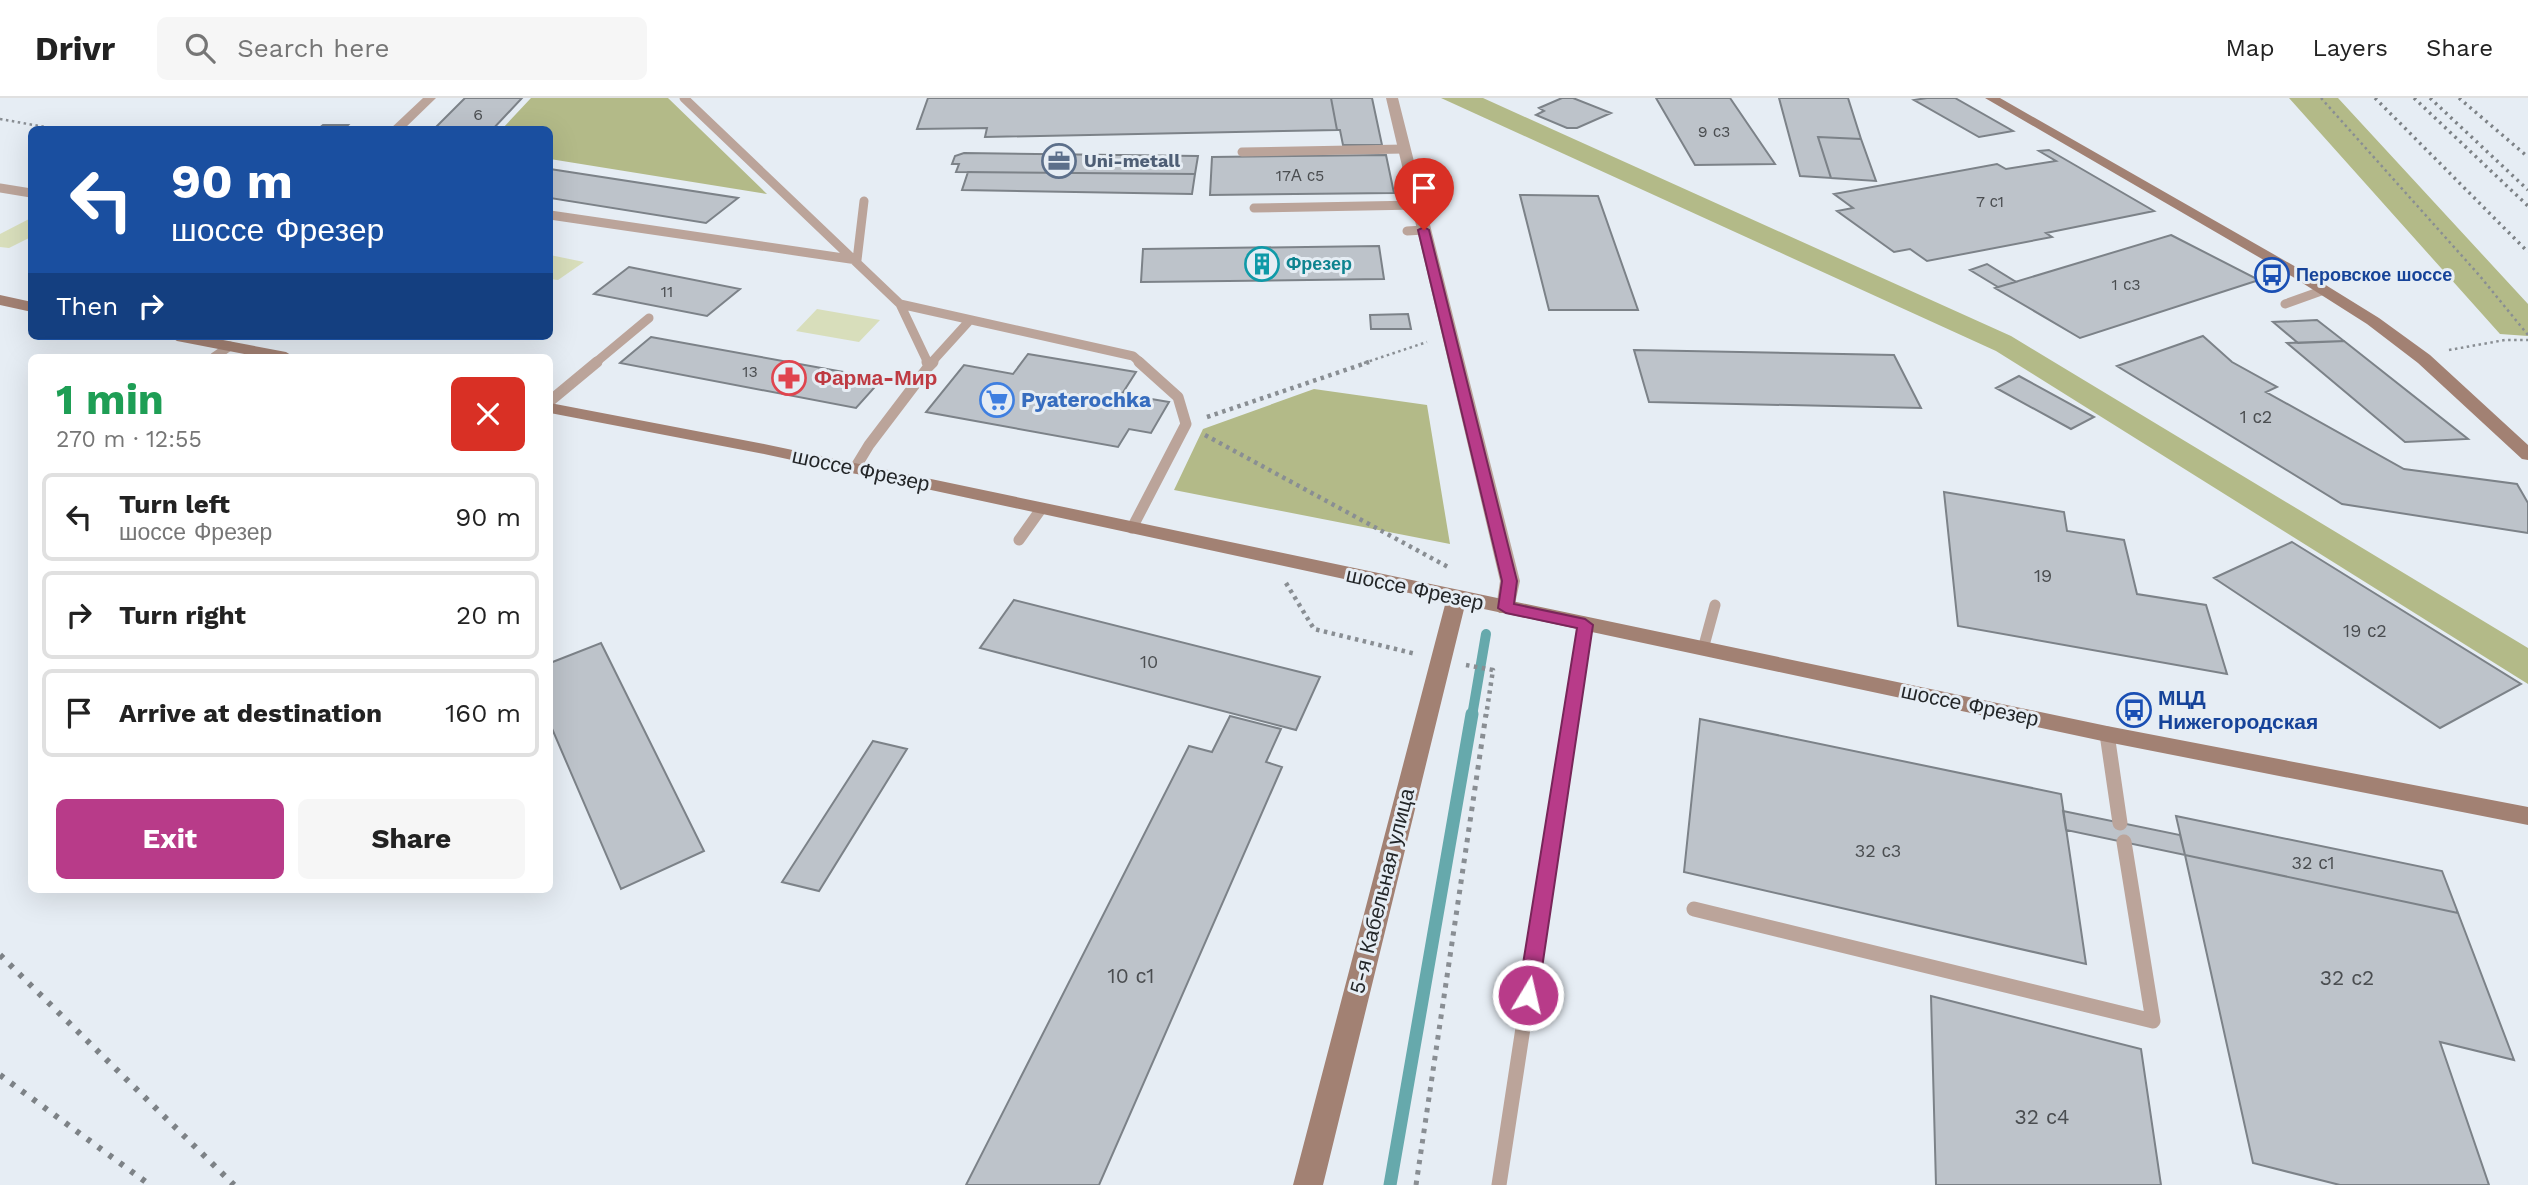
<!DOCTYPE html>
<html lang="en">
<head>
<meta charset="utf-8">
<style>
	body { margin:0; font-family:"Work Sans",sans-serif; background:#f6f6f6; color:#222; height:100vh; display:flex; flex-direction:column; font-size:26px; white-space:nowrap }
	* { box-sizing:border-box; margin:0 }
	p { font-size:23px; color:#767676 }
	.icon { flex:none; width:38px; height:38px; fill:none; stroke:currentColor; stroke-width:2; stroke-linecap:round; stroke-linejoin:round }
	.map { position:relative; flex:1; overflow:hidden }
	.sheet { position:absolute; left:28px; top:256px; width:525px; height:539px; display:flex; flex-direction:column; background:#fff; border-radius:10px; box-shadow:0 7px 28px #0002 }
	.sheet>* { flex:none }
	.guide { position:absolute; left:28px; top:28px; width:525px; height:214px; border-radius:10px; box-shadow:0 7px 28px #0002; background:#1a4fa0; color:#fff; overflow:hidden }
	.pin { position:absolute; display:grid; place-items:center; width:60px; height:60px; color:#fff; margin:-72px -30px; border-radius:50% 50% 50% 0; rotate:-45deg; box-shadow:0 0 7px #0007 }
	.pin .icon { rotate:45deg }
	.me { position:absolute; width:77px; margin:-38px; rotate:9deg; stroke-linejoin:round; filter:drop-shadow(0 0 5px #0008) }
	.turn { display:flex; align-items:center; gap:24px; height:147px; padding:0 28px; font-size:32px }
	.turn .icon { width:91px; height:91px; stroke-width:2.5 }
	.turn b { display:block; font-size:49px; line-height:60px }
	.then { display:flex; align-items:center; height:66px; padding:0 28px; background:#0003; gap:14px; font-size:26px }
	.round { display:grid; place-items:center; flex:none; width:74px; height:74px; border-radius:10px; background:#f6f6f6 }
	.overview { display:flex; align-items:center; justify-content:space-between; height:119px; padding:0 28px }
	h1 { font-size:42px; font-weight:700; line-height:52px; color:#1e9e55 }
	.cta { display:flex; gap:14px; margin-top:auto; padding:14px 28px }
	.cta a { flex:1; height:80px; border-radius:10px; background:#b83b89; color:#fff; font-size:28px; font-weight:700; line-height:80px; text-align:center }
	.cta a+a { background:#f6f6f6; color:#222 }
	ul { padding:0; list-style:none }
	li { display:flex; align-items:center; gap:21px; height:88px; margin:0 14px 10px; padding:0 14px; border:4px solid #e0e0e0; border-radius:10px }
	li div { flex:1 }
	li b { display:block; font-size:26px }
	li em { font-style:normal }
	header { display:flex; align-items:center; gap:42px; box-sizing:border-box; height:98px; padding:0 35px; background:#fff; border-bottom:2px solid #e0e0e0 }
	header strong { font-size:33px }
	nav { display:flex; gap:38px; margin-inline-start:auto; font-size:24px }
	.search { width:490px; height:63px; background:#f6f6f6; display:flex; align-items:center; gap:18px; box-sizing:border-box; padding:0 24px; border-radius:10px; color:#767676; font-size:26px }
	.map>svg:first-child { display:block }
	.green { fill:#d8debb }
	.forest { fill:#b3ba88 }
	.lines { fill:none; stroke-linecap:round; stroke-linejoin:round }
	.stream-far1 { stroke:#66a9ac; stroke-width:10 }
	.stream { stroke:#66a9ac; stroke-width:13 }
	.building { fill:#bdc3ca; stroke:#7c8288; stroke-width:2 }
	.path-far2 { stroke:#898e93; stroke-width:2.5; stroke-dasharray:2.5 3.5; stroke-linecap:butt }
	.path-far1 { stroke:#898e93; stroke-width:4.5; stroke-dasharray:3.5 4.5; stroke-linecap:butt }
	.path { stroke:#898e93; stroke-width:5; stroke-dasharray:4.5 6; stroke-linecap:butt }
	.lane-far2 { stroke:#bba49a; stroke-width:9 }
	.lane-far1 { stroke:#bba49a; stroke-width:11 }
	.lane { stroke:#bba49a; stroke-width:15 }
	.street { fill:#bba49a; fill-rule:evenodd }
	.secondary { fill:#a28173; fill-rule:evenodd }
	.rail-far1 { stroke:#7d8286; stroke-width:3.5; stroke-dasharray:2.5 4.5; stroke-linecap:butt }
	.rail { stroke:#7d8286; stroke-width:6; stroke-dasharray:4.5 9; stroke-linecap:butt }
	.route { fill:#b83b89; stroke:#782659; stroke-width:2 }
	.labels { text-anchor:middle; stroke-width:6; stroke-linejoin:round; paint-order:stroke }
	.far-number-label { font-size:16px; fill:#4a4d50 }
	.far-service-label { font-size:18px; font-weight:bold; fill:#4e5e75; stroke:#e6edf4; text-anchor:start }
	.far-culture-label { font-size:18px; font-weight:bold; fill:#0d838f; stroke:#e6edf4; text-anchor:start }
	.far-transit-label { font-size:18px; font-weight:bold; fill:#164399; stroke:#e6edf4; text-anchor:start }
	.number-label { font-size:18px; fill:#4a4d50 }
	.health-label { font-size:21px; font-weight:bold; fill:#be3a42; stroke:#e6edf4; text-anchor:start }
	.shop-label { font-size:21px; font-weight:bold; fill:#366cbe; stroke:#e6edf4; text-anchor:start }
	.street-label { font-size:21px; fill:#232628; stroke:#e6edf4 }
	.transit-label { font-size:21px; font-weight:bold; fill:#164399; stroke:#e6edf4; text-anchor:start }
	.near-number-label { font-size:21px; fill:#4a4d50 }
</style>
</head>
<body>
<header>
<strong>Drivr</strong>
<div class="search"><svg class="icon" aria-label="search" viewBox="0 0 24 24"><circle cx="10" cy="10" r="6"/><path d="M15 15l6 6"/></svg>Search here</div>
<nav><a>Map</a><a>Layers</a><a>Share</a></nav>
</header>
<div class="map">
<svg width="2528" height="1087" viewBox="0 0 2528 1087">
	<rect width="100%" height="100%" fill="#e6edf4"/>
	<path class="green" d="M31 120V139L9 150 0 149V136Z
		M550 157 584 164 558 182 550 181Z
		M817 211 880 222 859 244 796 233Z"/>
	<path class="forest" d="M531 0H668L767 96 550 61V32L502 31Z
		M1441 0H1483L2011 238 2528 550V586L1996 253Z
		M2289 0H2338L2528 206V238L2500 236Z
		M1314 291 1427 307 1450 446 1174 392 1203 331Z"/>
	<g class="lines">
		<path class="stream-far1" d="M1472 618 1486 536"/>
		<path class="stream" d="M1390 1087 1472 616"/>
	</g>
	<path class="building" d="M465 0H522L492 32H433Z
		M928 0H1331L1337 32 985 39 987 30 917 31Z
		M1331 0H1372L1382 47H1343L1340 32H1337Z
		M1562 0H1573L1611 15 1577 30H1567L1536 17 1544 13 1539 10Z
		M1656 0H1730L1775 66 1695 67Z
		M1779 0H1848L1861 41 1818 39 1831 80 1800 78Z
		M1927 0H1955L2013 33 1979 39 1914 2Z
		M323 27H348L343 32H255L318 31Z
		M1818 39 1861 41 1876 83 1831 80Z
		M2049 52 2154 113 2046 135 2052 139 1927 163 1910 151 1894 154 1837 113 1853 110 1834 96 1997 66 2006 71 2056 63 2039 53Z
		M964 55 1198 58 1195 76 956 74 959 66H952L955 58Z
		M1386 57 1394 95 1210 97 1212 59Z
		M550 71 738 100 706 125 550 100Z
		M968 74 1195 76 1192 96 962 92Z
		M1520 97 1598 98 1638 212H1549Z
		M2171 137 2259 182 2080 240 1995 190Z
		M1379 148 1384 181 1141 184 1143 151Z
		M1987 166 2016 184 1998 189 1970 172Z
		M629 169 740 191 707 218 594 196Z
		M1408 216 1411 231H1371L1370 217Z
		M2317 222 2344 243 2298 245 2273 224Z
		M2203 238 2232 264 2277 289 2266 294 2404 371 2517 386 2528 405V435L2342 406 2117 268Z
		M651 239 882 281 856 310 620 265Z
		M2344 243 2468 341 2405 344 2287 245Z
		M1634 252 1894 257 1921 310 1649 304Z
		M1028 256 1136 274 1122 296 1169 304 1151 335 1129 331 1118 349 926 314 964 267 1013 276Z
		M2019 278 2094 319 2071 331 1996 290Z
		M1944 394 2064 414 2067 433 2124 442 2137 496 2206 507 2227 576 1958 528Z
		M2292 444 2521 586 2440 630 2214 480Z
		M1014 502 1320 579 1296 632 980 550Z
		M601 545 704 753 621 791 550 626V565Z
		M1230 618 1281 631 1266 664 1282 669 1099 1087H966L1189 648 1212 654Z
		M1700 621 2061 696 2086 866 1684 774Z
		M873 643 907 651 819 793 782 784Z
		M2063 713 2180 737 2185 757 2066 732Z
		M2176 718 2442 773 2458 815 2185 757Z
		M2185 757 2458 815 2514 962 2440 944 2489 1087H2340L2253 1065Z
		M1931 898 2141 951 2161 1087H1936Z"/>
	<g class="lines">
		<path class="path-far2" d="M2321 0 2479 177 2528 237
			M0 21 62 32
			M2449 252 2505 242H2528
			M1364 265 1427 244"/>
		<path class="path-far1" d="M1207 319 1369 264
			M1205 337 1448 469
			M1286 485 1314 531 1416 556
			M1466 567 1493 572 1486 618"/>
		<path class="path" d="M1416 1087 1486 616"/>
		<path class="lane-far2" d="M684 0 900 206 1133 258 1141 265
			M1242 54 1404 51
			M0 90 31 95
			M1254 110 1418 107
			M550 117 857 162 864 103
			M1407 133 1424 132
			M900 206 928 265
			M2285 206 2324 192
			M214 259 230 248
			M595 265 649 220
			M931 265 970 222"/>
		<path class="lane-far1" d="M929 268 933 264
			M550 303 597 264
			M855 370 869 347 929 268 927 264
			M1132 430 1186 326 1178 299 1139 264
			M1019 442 1041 411
			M1703 551 1715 507
			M1571 618 1585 527"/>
		<path class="lane" d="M2107 636 2120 725
			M1694 811 2153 923 2124 744
			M1499 1087 1571 616"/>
		<path class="street" d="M423 0H436L403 32H389Z
			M1386 0H1398L1520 483 1513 515H1499L1496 510 1500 483Z"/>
		<path class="secondary" d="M1985 0H2000L2303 173 2379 220 2430 257 2528 347V362L2522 361 2418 265 2367 226 2293 179Z
			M0 197 32 204V214L0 207Z
			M169 238H202L286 254 294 259H260L177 243Z
			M550 305 764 346 2107 628 2528 709V727L2107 644 1465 507 1323 1087H1293L1446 503 764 356 550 315Z"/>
		<path class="rail-far1" d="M2375 0 2528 154
			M2414 0 2528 108
			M2430 0 2528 92
			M2459 0 2528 59"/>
		<path class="rail" d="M0 857 234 1087
			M0 977 150 1087"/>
	</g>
	<path class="route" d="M1424 129 1429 132 1517 483 1514 506 1585 521 1593 527 1538 897 1535 903 1528 906 1521 903 1518 897 1577 530 1506 515 1498 510 1502 483 1418 132Z"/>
	<defs>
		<g id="office-ring" transform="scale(1.75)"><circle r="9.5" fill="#e6edf4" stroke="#5c6f8a" stroke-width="1.5"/><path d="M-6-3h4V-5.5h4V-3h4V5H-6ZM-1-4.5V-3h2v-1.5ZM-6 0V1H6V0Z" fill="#5c6f8a"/></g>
		<g id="building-ring" transform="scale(1.75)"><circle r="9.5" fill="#e6edf4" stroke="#0f9aa8" stroke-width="1.5"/><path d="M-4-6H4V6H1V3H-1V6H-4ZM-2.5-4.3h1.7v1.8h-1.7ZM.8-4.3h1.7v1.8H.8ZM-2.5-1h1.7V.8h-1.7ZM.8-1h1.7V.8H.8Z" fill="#0f9aa8"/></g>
		<g id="bus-ring" transform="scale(1.75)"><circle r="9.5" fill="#e6edf4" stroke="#1a4fb4" stroke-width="1.5"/><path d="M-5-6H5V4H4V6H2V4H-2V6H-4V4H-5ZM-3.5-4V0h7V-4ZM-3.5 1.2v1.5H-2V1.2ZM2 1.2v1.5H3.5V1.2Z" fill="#1a4fb4"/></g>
		<g id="pharmacy-ring" transform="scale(1.75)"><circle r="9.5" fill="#e6edf4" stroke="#e0444e" stroke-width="1.5"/><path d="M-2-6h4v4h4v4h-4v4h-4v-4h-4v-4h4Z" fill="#e0444e"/></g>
		<g id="supermarket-ring" transform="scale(1.75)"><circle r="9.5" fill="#e6edf4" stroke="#3f7fe0" stroke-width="1.5"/><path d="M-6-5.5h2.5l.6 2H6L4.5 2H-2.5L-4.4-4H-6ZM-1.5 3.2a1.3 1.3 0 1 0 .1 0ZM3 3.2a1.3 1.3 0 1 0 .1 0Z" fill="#3f7fe0"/></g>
	</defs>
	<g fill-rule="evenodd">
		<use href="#office-ring" x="1059" y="63"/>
		<use href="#building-ring" x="1262" y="166"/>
		<use href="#bus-ring" x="2272" y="177"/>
		<use href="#pharmacy-ring" x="789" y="280"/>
		<use href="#supermarket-ring" x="997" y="302"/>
		<use href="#bus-ring" x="2134" y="612"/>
	</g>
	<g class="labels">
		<g class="far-number-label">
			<text x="478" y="22">6</text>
			<text x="1714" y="39">9 с3</text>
			<text x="1300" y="83">17А с5</text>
			<text x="1990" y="109">7 с1</text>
			<text x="2126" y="192">1 с3</text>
			<text x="667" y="199">11</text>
			<text x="750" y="279">13</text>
		</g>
		<g class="far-service-label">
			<text x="1084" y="69">Uni-metall</text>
		</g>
		<g class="far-culture-label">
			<text x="1286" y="172">Фрезер</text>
		</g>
		<g class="far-transit-label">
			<text x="2296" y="183">Перовское шоссе</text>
		</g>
		<g class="number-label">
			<text x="2256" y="325">1 с2</text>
			<text x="2043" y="484">19</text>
			<text x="2365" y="539">19 с2</text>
			<text x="1149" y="570">10</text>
			<text x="1878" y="759">32 с3</text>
			<text x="2313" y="771">32 с1</text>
		</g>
		<g class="health-label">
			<text x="814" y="287">Фарма-Мир</text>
		</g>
		<g class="shop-label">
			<text x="1021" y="309">Pyaterochka</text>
		</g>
		<g class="street-label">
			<text transform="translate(861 372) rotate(12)" y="7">шоссе Фрезер</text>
			<text transform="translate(1415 491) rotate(12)" y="7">шоссе Фрезер</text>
			<text transform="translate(1970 607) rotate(12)" y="7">шоссе Фрезер</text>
			<text transform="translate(1382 793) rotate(-76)" y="7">5-я Кабельная улица</text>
		</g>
		<g class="transit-label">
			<text x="2158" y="607">МЦД<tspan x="2158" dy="24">Нижегородская</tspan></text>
		</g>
		<g class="near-number-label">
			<text x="1131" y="885">10 с1</text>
			<text x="2347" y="887">32 с2</text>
			<text x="2042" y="1026">32 с4</text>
		</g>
	</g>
</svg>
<div class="pin" style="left:1424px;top:132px;background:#d93025"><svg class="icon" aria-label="arrive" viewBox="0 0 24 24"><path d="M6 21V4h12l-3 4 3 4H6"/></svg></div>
<svg class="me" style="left:1528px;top:897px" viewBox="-20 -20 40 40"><circle r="17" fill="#b83b89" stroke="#fff" stroke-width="3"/><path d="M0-11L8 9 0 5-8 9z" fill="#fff"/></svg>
<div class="guide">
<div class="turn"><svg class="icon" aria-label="left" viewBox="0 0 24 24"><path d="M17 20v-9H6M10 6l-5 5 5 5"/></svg><div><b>90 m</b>шоссе Фрезер</div></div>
<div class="then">Then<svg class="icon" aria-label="right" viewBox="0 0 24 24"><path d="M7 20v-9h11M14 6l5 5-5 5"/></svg></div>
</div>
<section class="sheet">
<div class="overview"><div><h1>1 min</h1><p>270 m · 12:55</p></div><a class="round" style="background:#d93025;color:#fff"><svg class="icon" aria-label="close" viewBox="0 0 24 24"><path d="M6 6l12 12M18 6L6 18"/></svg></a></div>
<ul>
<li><svg class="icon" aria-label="left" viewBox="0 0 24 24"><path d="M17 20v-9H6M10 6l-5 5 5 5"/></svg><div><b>Turn left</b><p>шоссе Фрезер</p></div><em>90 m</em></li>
<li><svg class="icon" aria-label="right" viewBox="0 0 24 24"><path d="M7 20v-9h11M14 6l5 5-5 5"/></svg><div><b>Turn right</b></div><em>20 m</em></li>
<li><svg class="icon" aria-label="arrive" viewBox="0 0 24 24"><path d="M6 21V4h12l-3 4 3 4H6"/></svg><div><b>Arrive at destination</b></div><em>160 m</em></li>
</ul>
<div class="cta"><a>Exit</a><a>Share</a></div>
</section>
</div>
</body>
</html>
